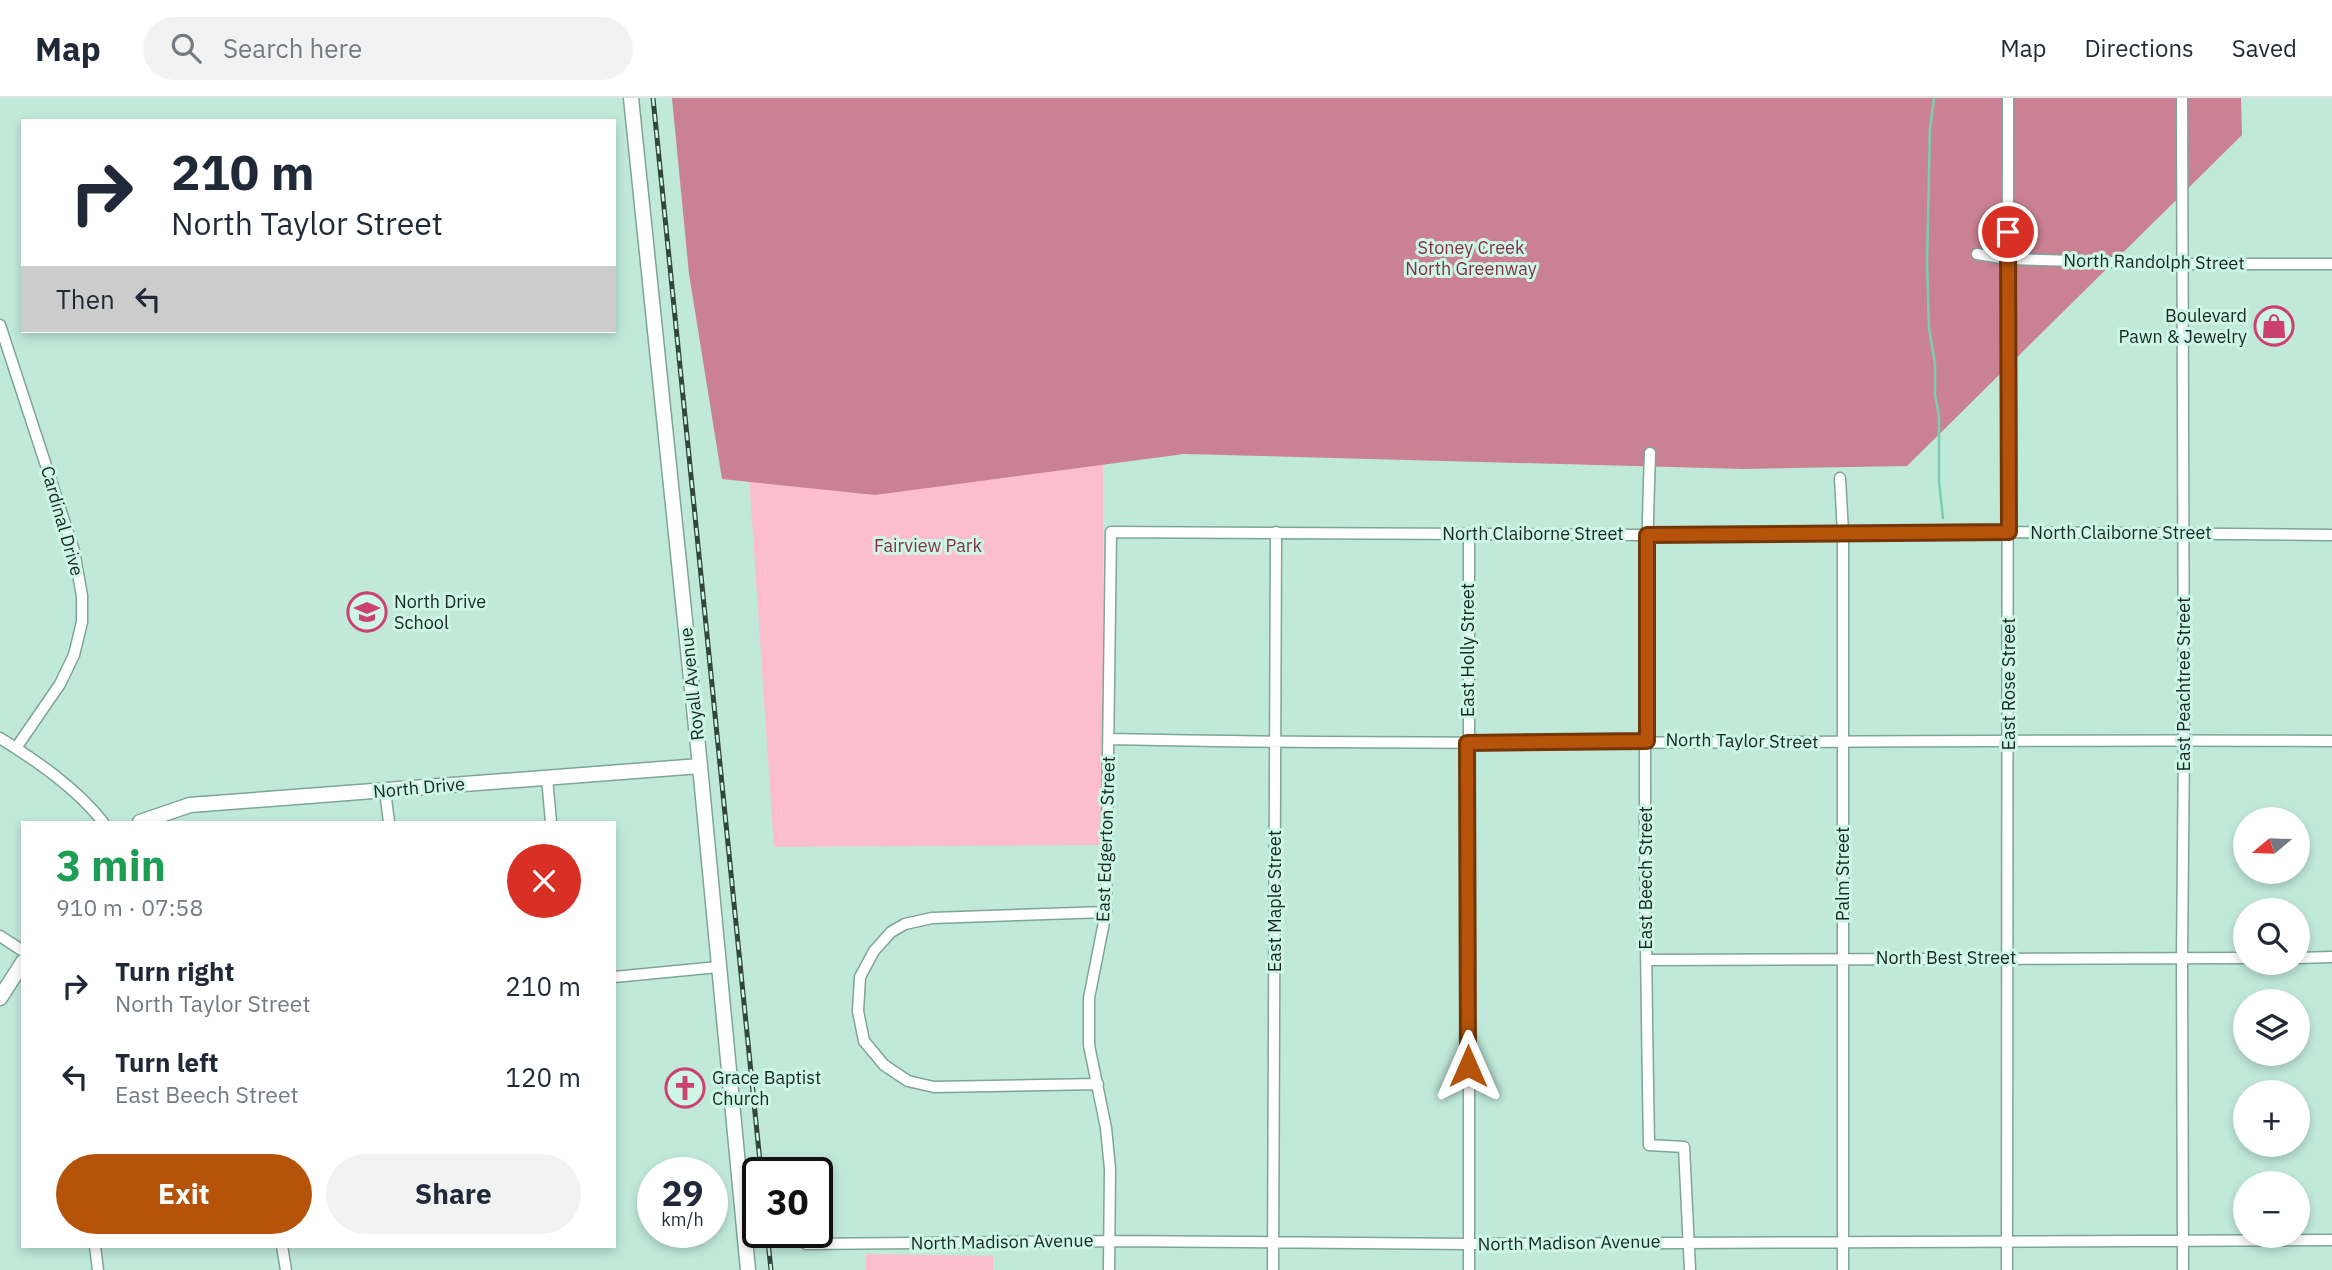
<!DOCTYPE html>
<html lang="en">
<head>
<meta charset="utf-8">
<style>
	body { margin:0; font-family:"IBM Plex Sans",sans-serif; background:#f2f2f3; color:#1f2937; height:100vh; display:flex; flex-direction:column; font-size:26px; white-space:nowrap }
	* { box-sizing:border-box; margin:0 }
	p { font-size:23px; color:#747a83 }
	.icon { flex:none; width:38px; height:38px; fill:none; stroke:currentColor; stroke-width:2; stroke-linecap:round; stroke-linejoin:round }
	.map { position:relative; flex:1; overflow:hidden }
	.panel { position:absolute; left:21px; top:723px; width:595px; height:427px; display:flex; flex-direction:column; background:#fff; border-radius:0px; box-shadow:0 4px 10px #0003 }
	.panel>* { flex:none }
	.guide { position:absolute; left:21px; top:21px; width:595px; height:214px; border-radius:0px; box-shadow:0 4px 10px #0003; background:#fff; color:#1f2937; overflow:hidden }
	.needle { width:46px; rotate:251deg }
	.tools { position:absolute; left:2233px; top:709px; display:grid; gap:14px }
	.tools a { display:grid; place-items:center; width:77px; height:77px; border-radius:50%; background:#fff; box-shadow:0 4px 10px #0003; font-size:35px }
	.speed { position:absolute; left:637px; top:1059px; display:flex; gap:14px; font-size:35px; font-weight:700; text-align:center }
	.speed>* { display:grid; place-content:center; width:91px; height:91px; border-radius:50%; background:#fff; box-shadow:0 4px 10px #0003; line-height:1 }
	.speed small { font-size:18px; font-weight:400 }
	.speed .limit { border:4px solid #111; border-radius:10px; background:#fff; color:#111 }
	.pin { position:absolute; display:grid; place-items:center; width:60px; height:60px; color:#fff; margin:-30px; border:4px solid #fff; border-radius:50%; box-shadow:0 2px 7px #0007 }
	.me { position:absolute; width:77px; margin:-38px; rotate:0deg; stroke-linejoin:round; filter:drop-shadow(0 0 5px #0008) }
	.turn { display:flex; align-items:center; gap:24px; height:147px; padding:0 35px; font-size:32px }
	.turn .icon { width:91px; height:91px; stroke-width:2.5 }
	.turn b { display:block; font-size:49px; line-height:60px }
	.then { display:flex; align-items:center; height:66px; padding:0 35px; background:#0003; gap:14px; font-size:26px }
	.round { display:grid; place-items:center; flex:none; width:74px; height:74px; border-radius:37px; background:#f2f2f3 }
	.overview { display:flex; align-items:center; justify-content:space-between; height:119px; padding:0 35px }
	h1 { font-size:42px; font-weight:700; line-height:52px; color:#1e9e55 }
	.cta { display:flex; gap:14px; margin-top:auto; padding:14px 35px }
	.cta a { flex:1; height:80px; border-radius:42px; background:#b45309; color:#fff; font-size:28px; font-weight:700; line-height:80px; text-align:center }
	.cta a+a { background:#f2f2f3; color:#1f2937 }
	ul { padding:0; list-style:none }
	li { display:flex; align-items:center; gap:21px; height:91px; padding:0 35px }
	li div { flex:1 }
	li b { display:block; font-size:26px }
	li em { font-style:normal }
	header { display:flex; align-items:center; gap:42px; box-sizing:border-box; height:98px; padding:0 35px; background:#fff; border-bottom:2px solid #e0e1e3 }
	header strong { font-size:33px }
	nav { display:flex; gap:38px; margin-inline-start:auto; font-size:24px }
	.search { width:490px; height:63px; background:#f2f2f3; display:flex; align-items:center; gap:18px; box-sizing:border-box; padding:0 24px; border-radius:38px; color:#747a83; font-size:26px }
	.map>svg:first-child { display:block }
	.green { fill:#fcbecc }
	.forest { fill:#ca8193 }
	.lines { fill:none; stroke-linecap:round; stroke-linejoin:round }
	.stream { stroke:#79ceb2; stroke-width:2.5 }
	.street-casing { stroke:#7ea597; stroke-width:13 }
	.secondary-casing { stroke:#7ea597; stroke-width:17 }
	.street { stroke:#fff; stroke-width:10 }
	.secondary { stroke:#fff; stroke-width:14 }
	.rail-casing { stroke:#32463e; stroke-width:5 }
	.rail { stroke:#cdf6e7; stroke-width:2.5; stroke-dasharray:8; stroke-linecap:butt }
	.route-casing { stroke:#753606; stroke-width:18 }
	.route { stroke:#b45309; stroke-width:12 }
	.labels { text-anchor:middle; stroke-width:6; stroke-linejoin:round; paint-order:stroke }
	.park-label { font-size:18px; fill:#852e4a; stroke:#cdf6e7 }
	.street-label { font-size:18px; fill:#182822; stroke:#cdf6e7 }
	.poi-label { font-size:18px; fill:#182822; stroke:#cdf6e7; text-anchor:start }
</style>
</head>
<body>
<header>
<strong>Map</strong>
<div class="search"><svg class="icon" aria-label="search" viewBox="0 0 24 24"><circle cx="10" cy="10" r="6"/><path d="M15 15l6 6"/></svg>Search here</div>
<nav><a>Map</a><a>Directions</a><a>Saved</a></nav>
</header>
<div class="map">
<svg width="2332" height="1172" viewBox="0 0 2332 1172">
	<rect width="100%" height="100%" fill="#c0e9da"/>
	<path class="green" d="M1103 271V747L774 749 742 275Z
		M866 1156 993 1158V1172H866Z"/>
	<path class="forest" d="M672 0H2241L2242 37 1907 368 1744 371 1184 356 875 397 722 381 689 176Z"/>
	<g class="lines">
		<path class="stream" d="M1934 0 1930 31 1927 165 1929 230 1935 266V297L1939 318V384L1943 420"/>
		<g class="street-casing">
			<path id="street" d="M2182 0 2184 642 2182 861 2183 1172
				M1977 156 2008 161 2181 166H2332
				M0 227 74 453 82 498V524L74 557 60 586 16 650
				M1650 355C1642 585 1645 817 1649 1047L1684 1049 1690 1172
				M1840 380 1843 435V1172
				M1469 436V1172
				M0 640C38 664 75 689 103 724
				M1109 641C1517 650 1924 640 2332 643
				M547 680 551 724
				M385 693 389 724
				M0 838 23 853
				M2298 860 2332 859
				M1646 862 2245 860
				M614 879 718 869
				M1098 986 934 989 908 983 884 967 864 943 858 913 860 879 874 853 891 834 905 826 932 820 1106 814
				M806 1146 1109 1143 1469 1146 2332 1142
				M95 1148 98 1172
				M282 1148 286 1172
				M1109 1172 1110 1071 1106 1030 1089 947V900L1106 814 1111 434 1647 437 2009 434 2332 437
				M1273 1172 1276 434
				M2007 1172 2008 0"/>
		</g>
		<g class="secondary-casing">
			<path id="secondary" d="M631 0 700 668 748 1172
				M140 724 190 707 700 668
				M0 900 23 864"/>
		</g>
		<use href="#street" class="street"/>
		<use href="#secondary" class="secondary"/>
		<g class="rail-casing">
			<path id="rail" d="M653 0 761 1074
				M767 1134 771 1172"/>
		</g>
		<use href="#rail" class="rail"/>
	</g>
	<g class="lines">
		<g class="route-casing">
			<path id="route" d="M1468 968 1467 645 1647 643V437L2009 434 2008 134"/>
		</g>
		<use href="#route" class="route"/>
	</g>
	<defs>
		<g id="shop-ring" transform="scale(2.0125)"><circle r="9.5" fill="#cdf6e7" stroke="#cd4170" stroke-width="1.5"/><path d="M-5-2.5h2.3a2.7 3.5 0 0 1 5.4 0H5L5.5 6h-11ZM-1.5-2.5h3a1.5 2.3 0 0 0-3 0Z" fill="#cd4170"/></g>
		<g id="school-ring" transform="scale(2.0125)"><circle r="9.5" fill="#cdf6e7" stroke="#cd4170" stroke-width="1.5"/><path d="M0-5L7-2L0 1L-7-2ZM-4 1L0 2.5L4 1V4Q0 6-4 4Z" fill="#cd4170"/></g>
		<g id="church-ring" transform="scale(2.0125)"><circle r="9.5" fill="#cdf6e7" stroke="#cd4170" stroke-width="1.5"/><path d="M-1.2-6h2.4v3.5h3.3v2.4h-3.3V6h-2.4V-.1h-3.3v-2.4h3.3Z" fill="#cd4170"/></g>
	</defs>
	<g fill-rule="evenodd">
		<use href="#shop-ring" x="2274" y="228"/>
		<use href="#school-ring" x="367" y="514"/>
		<use href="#church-ring" x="685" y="990"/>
	</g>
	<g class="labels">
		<g class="park-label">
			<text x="1471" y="156">Stoney Creek<tspan x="1471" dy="21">North Greenway</tspan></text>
			<text x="928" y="454">Fairview Park</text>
		</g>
		<g class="street-label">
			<text transform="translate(2154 164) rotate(1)" y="6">North Randolph Street</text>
			<text transform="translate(62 423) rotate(74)" y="6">Cardinal Drive</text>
			<text x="2121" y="441">North Claiborne Street</text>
			<text x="1533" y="442">North Claiborne Street</text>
			<text transform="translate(1468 552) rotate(-90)" y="6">East Holly Street</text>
			<text transform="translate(692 586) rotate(-96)" y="6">Royall Avenue</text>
			<text transform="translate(2009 586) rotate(-90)" y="6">East Rose Street</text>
			<text transform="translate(2184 586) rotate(-90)" y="6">East Peachtree Street</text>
			<text transform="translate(1742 643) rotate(1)" y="6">North Taylor Street</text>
			<text transform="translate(419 690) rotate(-5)" y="6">North Drive</text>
			<text transform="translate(1106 741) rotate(-88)" y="6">East Edgerton Street</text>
			<text transform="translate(1843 776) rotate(-90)" y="6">Palm Street</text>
			<text transform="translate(1646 780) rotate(-90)" y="6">East Beech Street</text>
			<text transform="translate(1275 803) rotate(-90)" y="6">East Maple Street</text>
			<text x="1946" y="866">North Best Street</text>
			<text transform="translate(1002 1144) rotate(-1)" y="6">North Madison Avenue</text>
			<text transform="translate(1569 1145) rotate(-1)" y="6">North Madison Avenue</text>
		</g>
		<g class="poi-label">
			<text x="2247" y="224" text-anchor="end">Boulevard<tspan x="2247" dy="21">Pawn &amp; Jewelry</tspan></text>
			<text x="394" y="510">North Drive<tspan x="394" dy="21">School</tspan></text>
			<text x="712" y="986">Grace Baptist<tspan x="712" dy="21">Church</tspan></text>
		</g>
	</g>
</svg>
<div class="tools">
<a><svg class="needle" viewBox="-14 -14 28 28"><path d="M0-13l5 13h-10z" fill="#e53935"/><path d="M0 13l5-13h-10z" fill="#747a83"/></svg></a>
<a><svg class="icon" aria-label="search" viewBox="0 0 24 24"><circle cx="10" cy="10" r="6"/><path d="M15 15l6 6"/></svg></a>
<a><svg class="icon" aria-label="layers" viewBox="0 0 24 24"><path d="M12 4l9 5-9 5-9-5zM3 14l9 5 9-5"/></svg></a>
<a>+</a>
<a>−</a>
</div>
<div class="speed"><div>29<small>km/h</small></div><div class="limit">30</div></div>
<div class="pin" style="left:2008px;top:134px;background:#d93025"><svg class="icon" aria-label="arrive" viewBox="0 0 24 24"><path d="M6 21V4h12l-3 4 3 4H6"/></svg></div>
<svg class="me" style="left:1468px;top:968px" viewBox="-20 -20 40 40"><path d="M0-17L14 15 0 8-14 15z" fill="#b45309" stroke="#fff" stroke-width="4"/></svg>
<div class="guide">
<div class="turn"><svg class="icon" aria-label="right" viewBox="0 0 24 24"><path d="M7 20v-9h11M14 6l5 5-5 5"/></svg><div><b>210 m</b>North Taylor Street</div></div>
<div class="then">Then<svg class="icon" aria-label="left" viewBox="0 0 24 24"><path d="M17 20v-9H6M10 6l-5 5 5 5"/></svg></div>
</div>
<section class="panel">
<div class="overview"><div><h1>3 min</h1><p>910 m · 07:58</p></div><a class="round" style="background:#d93025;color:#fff"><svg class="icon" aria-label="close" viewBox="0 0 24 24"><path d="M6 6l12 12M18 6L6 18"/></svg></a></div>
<ul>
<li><svg class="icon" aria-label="right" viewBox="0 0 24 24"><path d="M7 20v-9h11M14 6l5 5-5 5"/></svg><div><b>Turn right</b><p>North Taylor Street</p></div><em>210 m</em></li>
<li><svg class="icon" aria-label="left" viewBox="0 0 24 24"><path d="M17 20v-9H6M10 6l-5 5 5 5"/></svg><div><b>Turn left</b><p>East Beech Street</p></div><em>120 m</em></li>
</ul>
<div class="cta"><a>Exit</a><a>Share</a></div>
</section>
</div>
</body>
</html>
